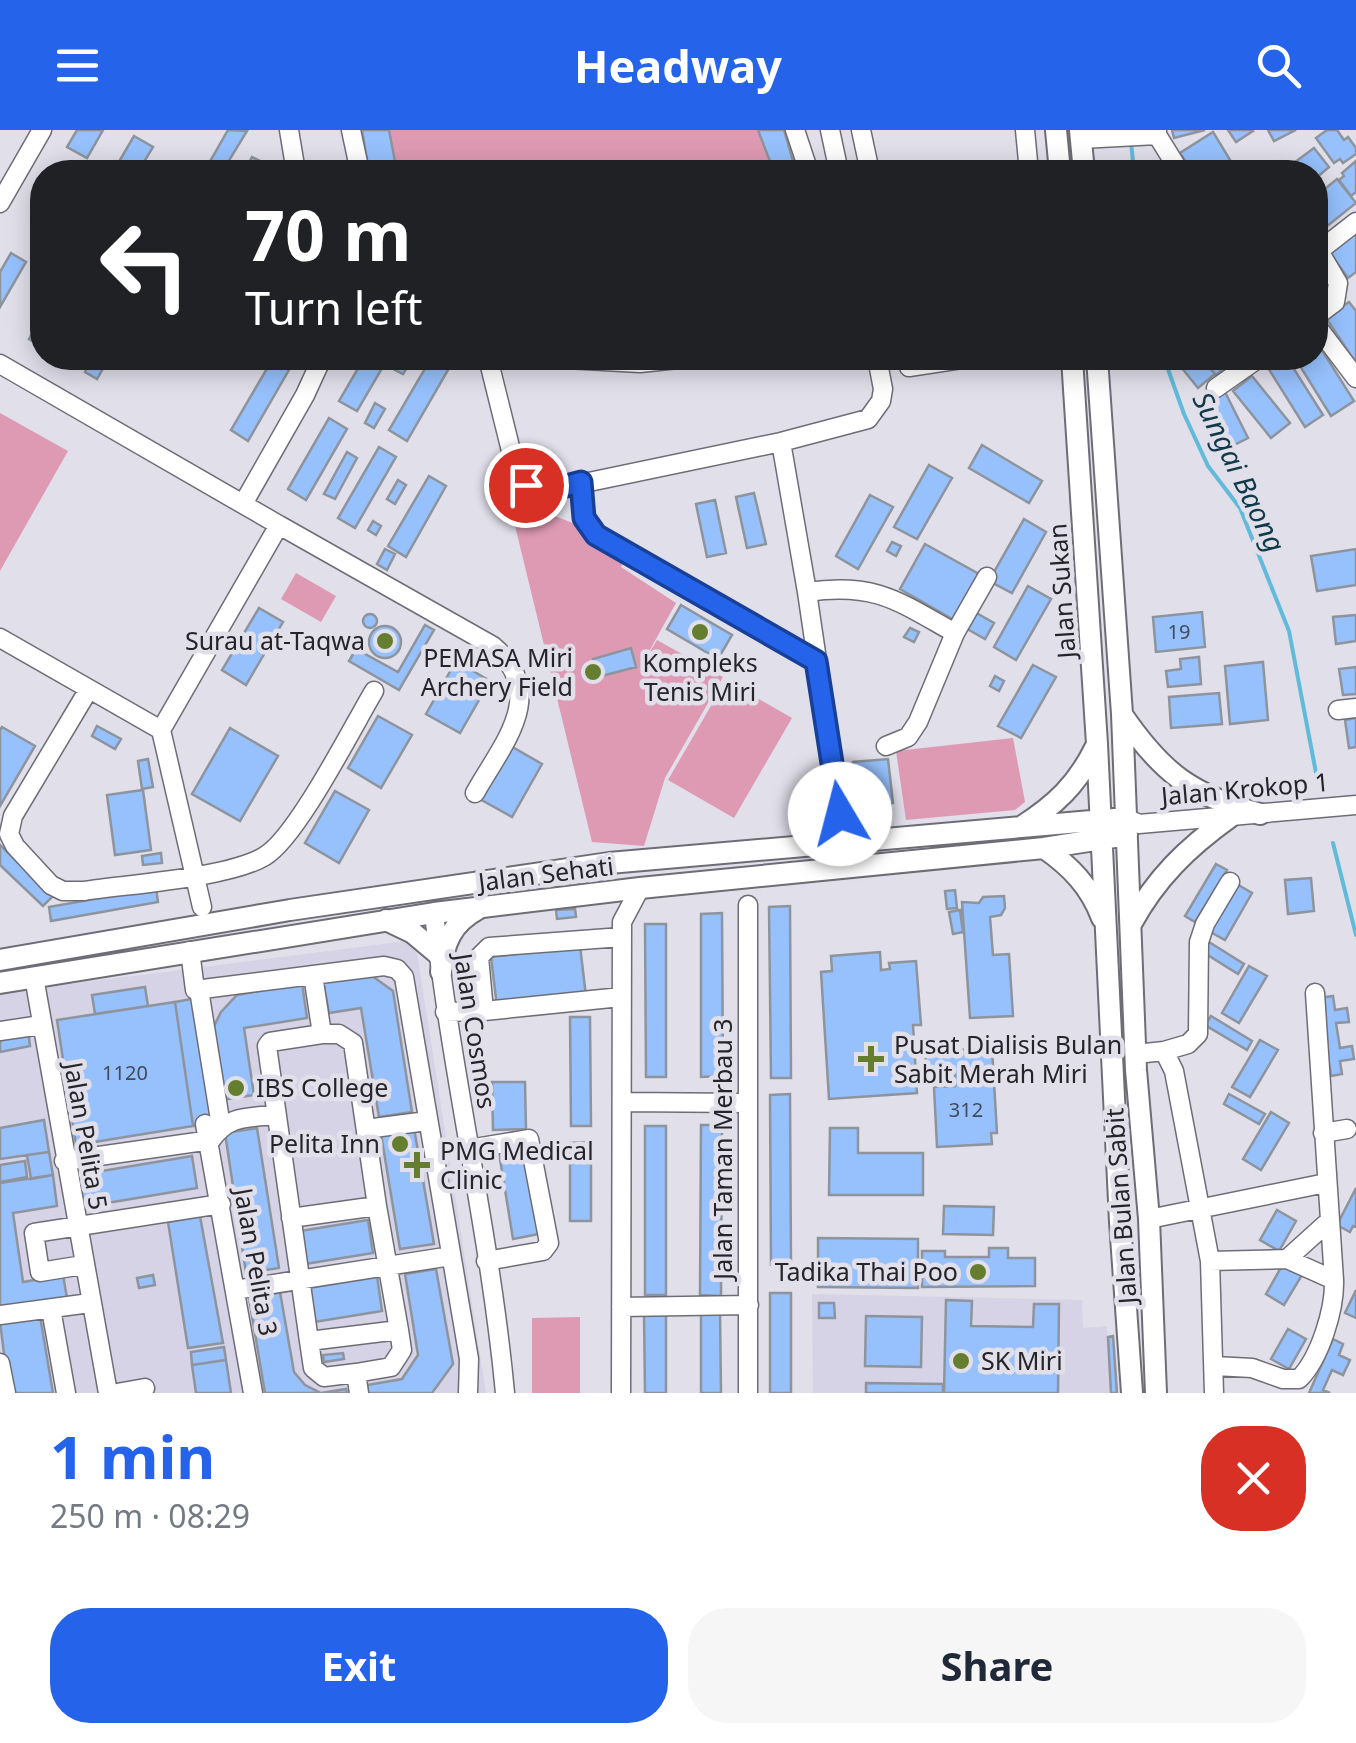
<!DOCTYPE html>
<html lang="en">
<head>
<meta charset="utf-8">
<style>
	body { margin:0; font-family:"Noto Sans",sans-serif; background:#f6f6f7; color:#1f2937; height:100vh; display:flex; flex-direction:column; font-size:38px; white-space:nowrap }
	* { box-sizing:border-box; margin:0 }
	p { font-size:32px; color:#747a83 }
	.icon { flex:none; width:55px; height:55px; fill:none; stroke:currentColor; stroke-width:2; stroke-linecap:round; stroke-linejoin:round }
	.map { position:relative; height:1263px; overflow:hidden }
	.side { display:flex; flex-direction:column; background:#fff; flex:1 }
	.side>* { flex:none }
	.hud { position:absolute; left:30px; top:30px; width:1298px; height:210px; border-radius:40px; box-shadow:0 5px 25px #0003; background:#202124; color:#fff; overflow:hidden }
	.pin { position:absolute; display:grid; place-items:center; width:85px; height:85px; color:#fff; margin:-42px; border:5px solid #fff; border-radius:50%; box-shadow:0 2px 10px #0007 }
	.me { position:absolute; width:110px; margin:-55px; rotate:352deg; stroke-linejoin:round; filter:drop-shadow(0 0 8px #0008) }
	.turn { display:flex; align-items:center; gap:35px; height:210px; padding:0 50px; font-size:45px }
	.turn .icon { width:130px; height:130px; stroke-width:2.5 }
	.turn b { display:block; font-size:70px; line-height:85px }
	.round { display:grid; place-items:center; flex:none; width:105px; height:105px; border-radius:40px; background:#f6f6f7 }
	.headline { display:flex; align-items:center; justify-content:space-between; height:170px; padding:0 50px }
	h1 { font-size:60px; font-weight:700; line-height:75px; color:#2563eb }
	.action { display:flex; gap:20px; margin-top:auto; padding:20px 50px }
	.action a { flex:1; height:115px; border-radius:40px; background:#2563eb; color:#fff; font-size:40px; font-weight:700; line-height:115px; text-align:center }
	.action a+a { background:#f6f6f7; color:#1f2937 }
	header { display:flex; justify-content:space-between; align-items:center; height:130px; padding:0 50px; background:#2563eb; color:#fff; font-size:45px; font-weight:700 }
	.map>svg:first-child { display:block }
	.built { fill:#d5d3e5 }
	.green { fill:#de9ab3 }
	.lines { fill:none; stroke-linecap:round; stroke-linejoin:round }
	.stream { stroke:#61bada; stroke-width:4 }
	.building { fill:#96c1fd; stroke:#8e949d; stroke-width:2.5 }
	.minor-casing { stroke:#6e6d76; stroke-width:21 }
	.major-casing { stroke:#6e6d76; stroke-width:24 }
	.minor { stroke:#fff; stroke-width:18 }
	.major { stroke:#fff; stroke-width:20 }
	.route-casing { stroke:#184099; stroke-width:25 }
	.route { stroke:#2563eb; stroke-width:18 }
	.poi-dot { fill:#657d2f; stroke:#e0dfea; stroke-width:4 }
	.labels { text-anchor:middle; stroke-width:9; stroke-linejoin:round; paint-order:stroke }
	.number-label { font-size:20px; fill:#414b5d }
	.street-label { font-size:25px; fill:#252428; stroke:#e0dfea }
	.poi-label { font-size:25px; fill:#252428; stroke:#e0dfea; text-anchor:end }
	.water-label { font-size:28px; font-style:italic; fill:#103a47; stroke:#e0dfea }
</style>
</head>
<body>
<header><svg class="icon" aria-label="menu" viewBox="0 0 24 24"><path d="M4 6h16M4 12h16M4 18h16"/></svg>Headway<svg class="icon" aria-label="search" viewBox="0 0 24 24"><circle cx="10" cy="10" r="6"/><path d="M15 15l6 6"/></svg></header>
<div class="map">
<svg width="1356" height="1263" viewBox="0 0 1356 1263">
	<rect width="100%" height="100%" fill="#e0dfea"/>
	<path class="built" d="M415 810 486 1263H0V863Z
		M812 1164 1082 1170 1083 1198 1107 1196 1111 1263H813Z"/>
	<path class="green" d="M362 0H784L796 42H369Z
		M0 283 68 321 0 441Z
		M508 367 580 396 578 401 626 428 621 437 676 473 637 543 657 510 723 547 665 648 644 716 592 712Z
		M296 443 336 466 321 492 281 469Z
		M726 550 792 588 734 688 668 650Z
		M1013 608 1025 672 1015 680 906 690 896 621Z
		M580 1187V1263H532V1188Z"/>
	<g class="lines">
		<path class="stream" d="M1131 12 1134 42
			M1164 228 1184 284 1208 336 1240 378 1289 501 1317 648
			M1333 713 1356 805"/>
	</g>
	<path class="building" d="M77 0H103L87 28 67 17Z
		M228 0 247 1 222 42H204Z
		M362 0H389L397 42H369Z
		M758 0H784L796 42H774Z
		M1172 0H1205L1174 8Z
		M1228 0H1252L1253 1 1236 12Z
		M1268 0H1296L1274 11Z
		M1327 0H1337L1344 10 1348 7 1356 18V24L1343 33 1340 29 1334 33 1316 8Z
		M1213 2 1235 38 1228 42H1192L1180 23Z
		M134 6 153 17 138 42H113Z
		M1314 18 1329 37 1315 49V42H1302L1294 33Z
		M252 27 282 42H261L248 35Z
		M1356 31V62L1351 66 1339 50 1344 46 1342 43Z
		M1337 49 1356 73 1321 101 1315 94V67Z
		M1356 102V142L1348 148 1329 122Z
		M11 123 26 132 0 177V142Z
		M1316 132 1330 149 1315 161V133Z
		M1349 172 1356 181V233L1326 188Z
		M42 186V217L29 209Z
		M1315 209 1354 271 1331 286 1295 228H1315Z
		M93 228H109L97 249 85 242Z
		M364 228H388L357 281 339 271Z
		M402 228H413L403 244 395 240Z
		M1192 228H1200L1215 244 1198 258 1181 237Z
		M1201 228H1237L1216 245Z
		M1274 228H1287L1323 285 1305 297 1265 233Z
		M272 230 289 240 248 311 231 300Z
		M430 230 448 240 407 311 389 300Z
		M1252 246 1290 293 1271 308 1233 261Z
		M1223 258 1248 308 1226 319 1200 270Z
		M375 273 385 279 374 298 365 293Z
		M329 288 347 299 306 370 288 359Z
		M982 315 1042 351 1029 373 969 338Z
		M379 317 396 327 355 398 338 388Z
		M347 322 357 328 335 369 324 364Z
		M929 335 952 348 917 409 894 397Z
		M429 346 446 356 406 427 388 416Z
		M398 350 406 355 395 374 387 369Z
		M754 363 766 414 747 418 736 367Z
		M870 365 893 377 858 439 836 426Z
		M715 370 726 423 707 427 696 374Z
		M1024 389 1046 402 1012 463 989 451Z
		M373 391 381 396 376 405 368 400Z
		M892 412 901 416 896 426 887 421Z
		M925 414 979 444 954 490 900 459Z
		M385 419 395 424 387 440 377 434Z
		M1356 419V455L1317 461 1311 426Z
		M1028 456 1051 469 1016 530 994 517Z
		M681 475 732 505 718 529 667 499Z
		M259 478 283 492 246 555 222 540Z
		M973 481 994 493 985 509 964 497Z
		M1202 482 1205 517 1156 522 1153 487Z
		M363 491a7 7 0 1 1 14 0a7 7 0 1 1-14 0Z
		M1356 485V511L1336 514 1333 487Z
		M425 495 434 500 399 560 349 531 356 519 398 542Z
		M369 512a16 16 0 1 1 32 0a16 16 0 1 1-32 0Z
		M910 498 919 502 914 512 904 507Z
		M631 518 636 537 598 547 593 529Z
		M1199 527 1201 554 1168 557 1166 541 1181 539 1180 529Z
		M456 531 490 551 460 603 426 584Z
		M1263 532 1268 590 1230 594 1225 536Z
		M1033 535 1056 547 1021 608 998 596Z
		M1356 537V564L1343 565 1339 539Z
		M995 546 1004 551 999 561 990 556Z
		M1219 563 1222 594 1171 598 1169 567Z
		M378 586 412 605 381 658 348 638Z
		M1356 588V617L1349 618 1345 590Z
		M97 596 121 609 115 619 92 606Z
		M2 597 35 616 0 676V600Z
		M230 598 278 626 240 691 192 664Z
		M509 615 542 634 512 687 478 668Z
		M148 629 153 657 142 659 138 631Z
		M888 629 893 673 857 677 853 632Z
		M143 660 151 720 115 725 107 665Z
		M335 661 369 680 339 733 305 713Z
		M0 715 53 766 43 776 0 735Z
		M161 723 162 733 143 735 142 726Z
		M1216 734 1227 740 1195 792 1185 786Z
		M1311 748 1314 781 1288 784 1285 750Z
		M1235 753 1252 763 1225 810 1207 800Z
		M156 758 158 772 51 791 49 777Z
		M955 760 957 778 947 779 945 761Z
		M1004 766 1005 778 1001 785 990 787 993 825 1009 824 1013 886 970 888 962 772 979 773 983 767Z
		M790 776 791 948H771L769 777Z
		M575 779 576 787 557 789 556 780Z
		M960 780 963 802 953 804 949 782Z
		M722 783 723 946 701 947V784Z
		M645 794H666V947H646Z
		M1209 812 1244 834 1238 844 1203 822Z
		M580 816 586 866 497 877 491 827Z
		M880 822 881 840 890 839 889 833 916 831 921 895H913L917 963 829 969 821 842 832 841 831 826Z
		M1249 836 1267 846 1239 893 1222 883Z
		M368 843 393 861 412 982 379 987 361 878 329 883 323 851Z
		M302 853 307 888 244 898 254 965 221 970 210 904 221 882 237 865Z
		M145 857 148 876 95 884 92 865Z
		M1333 866 1335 880 1347 878 1349 892 1336 893 1340 918 1352 916 1354 929 1340 931 1342 944 1331 946 1319 868Z
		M197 868 217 993 193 996 175 872Z
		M175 872 193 996 76 1015 57 890Z
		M1211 886 1252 911 1247 920 1205 895Z
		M570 887H590L591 996H571Z
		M28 900 30 916 0 922V905Z
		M1260 910 1278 920 1250 967 1232 957Z
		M992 918 997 1003H991L992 1014 937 1017 934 957 955 956V942L927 944 925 922Z
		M492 952H525L526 999 493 1000Z
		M790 964 791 1135H771L770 965Z
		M1229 964 1265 984 1259 994 1224 974Z
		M1271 982 1289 993 1261 1040 1243 1029Z
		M44 990 49 1022 0 1029V998Z
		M701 995H722L721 1166 700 1165Z
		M645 996H666V1165H645Z
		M257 998 279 1138 246 1143 225 1003Z
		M414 998 434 1114 400 1119 381 1004Z
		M830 998H858V1023H923V1065H829Z
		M591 1012V1091H570V1013Z
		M523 1013 539 1104 513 1109 498 1017Z
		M49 1022 53 1045 31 1049 27 1025Z
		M192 1026 197 1058 83 1077 78 1045Z
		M25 1031 27 1047 0 1052V1035Z
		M53 1045 57 1076 13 1083 23 1152 63 1145 67 1168 0 1179V1053Z
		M1356 1058V1097L1353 1096 1350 1102 1337 1095Z
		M944 1076 994 1077 993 1105 943 1104Z
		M1277 1080 1296 1091 1279 1121 1260 1110Z
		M200 1086 223 1213 188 1218 168 1092Z
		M368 1090 373 1123 305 1134 300 1101Z
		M818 1108 918 1109V1158L818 1157Z
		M989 1118H1008V1128H1035V1156L922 1157V1121H945V1127H989Z
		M1283 1134 1302 1145 1284 1175 1266 1164Z
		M436 1139 453 1234 432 1263H368L367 1255 402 1249 418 1225 405 1144Z
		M153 1145 155 1155 139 1158 137 1148Z
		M377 1146 382 1181 314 1192 309 1157Z
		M1356 1160V1188L1345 1183Z
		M280 1162 294 1242 305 1255 321 1263 346 1259 347 1263H265L249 1168Z
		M770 1163H791V1263H770Z
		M946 1170 972 1171 971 1196 1033 1197 1034 1174H1059L1058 1263H944Z
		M819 1173H834L835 1188H819Z
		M644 1182H666V1263H645Z
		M701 1182H720L721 1263H701Z
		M40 1186 53 1263H9L0 1192Z
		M866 1186 922 1187 921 1237 865 1236Z
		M1288 1199 1306 1209 1289 1239 1271 1229Z
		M1113 1206 1117 1263H1111L1108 1207Z
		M1333 1209 1343 1214 1339 1225 1350 1230 1343 1245 1332 1240 1323 1260 1330 1263H1309Z
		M224 1217 226 1230 192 1235 191 1222Z
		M343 1223 344 1229 324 1232 323 1225Z
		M226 1230 231 1263H196L192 1235Z
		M866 1253 943 1254V1263H866Z"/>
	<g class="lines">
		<g class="minor-casing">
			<path id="minor" d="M289 0 296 42
				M351 0 360 42
				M795 0 809 42
				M830 0 839 42
				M861 0 870 42
				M1025 0 1029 42
				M1157 5 1180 42
				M1081 9 1157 5V0
				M0 73 42 0
				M1315 124 1356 92
				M1315 187 1335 172 1338 153 1319 121
				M1315 194 1356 248
				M488 228 516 341 526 355 541 362 781 312 868 289 881 271 883 259 877 228
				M548 228 640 233 687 228
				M907 228 909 237 968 228
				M0 234 279 395 161 600 0 508
				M1216 258 1259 228
				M781 312 807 462 844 713
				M581 352 584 388 596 405 816 531
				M243 374 305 265 322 228
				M279 395 493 516C549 564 503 613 475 663
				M807 462C875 452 898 471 955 503
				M89 559 13 686 9 704 15 716 51 755 63 761H84C129 754 229 748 265 726 297 707 352 598 374 561
				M1338 580 1356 578
				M161 600 202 777
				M886 616 908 607 918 592 955 503 987 447
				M1126 688 1139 694 1356 675
				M434 783C451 944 490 1102 505 1263
				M190 821 195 860 384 836 397 839 404 847 469 1229 468 1263
				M313 845 322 904
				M34 847 108 1263
				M199 860 221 996
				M621 867 484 881 479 827 489 817 622 807
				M445 882 484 881
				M0 901 41 895
				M322 904H339L353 913 377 1076 399 1200 309 1211 267 916 270 912Z
				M1164 921 1188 914 1198 904 1199 812 1205 794 1230 752
				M1136 924 1164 921 1174 941 1210 1131 1214 1263
				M622 972 748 973
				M205 994 253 1263
				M366 999 427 991
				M1323 1003 1347 999
				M469 1019 529 1009 549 1113 543 1121 486 1131
				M64 1031 211 1010C229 985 246 988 275 985
				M291 1088 377 1076
				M1149 1089 1326 1053
				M1287 1129 1328 1092
				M1210 1131 1287 1129 1334 1150
				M83 1135 40 1142 34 1103 221 1074
				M235 1160 451 1126
				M621 1177 749 1175
				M51 1179 66 1263
				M0 1185 90 1173
				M309 1211 313 1238 324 1247 356 1243 359 1263
				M0 1233 6 1263
				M1215 1236 1252 1238 1283 1249H1299C1320 1228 1335 1179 1334 1150L1315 863
				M356 1243 391 1237 402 1220 399 1200
				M117 1263 145 1258
				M621 1263 622 792 640 758
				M748 1263V775"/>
		</g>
		<g class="major-casing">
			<path id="major" d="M1056 0 1060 42
				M1080 0 1084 42
				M1072 228 1097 614 1120 1092 1132 1263
				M1097 228 1122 584 1136 940 1149 1089 1156 1263
				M1123 586C1163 644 1192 665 1260 684
				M1021 697C1055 675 1077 655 1095 618
				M1044 718C1070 736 1090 756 1102 788
				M386 790 413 803 438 824
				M1131 794C1156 748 1187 718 1230 687
				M0 830 290 780 609 733 1126 688
				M441 842C443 813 452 793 478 779
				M0 853 434 783 640 758 1044 718 1127 705"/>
		</g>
		<use href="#minor" class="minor"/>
		<use href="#major" class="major"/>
	</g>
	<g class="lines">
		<g class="route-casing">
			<path id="route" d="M526 355 548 361 581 352 584 388 596 405 816 531 840 684"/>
		</g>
		<use href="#route" class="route"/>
	</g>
	<g class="poi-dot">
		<circle cx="700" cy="502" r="10"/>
		<circle cx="385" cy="511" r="10"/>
		<circle cx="593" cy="542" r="10"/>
		<path d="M866 914h10v10h10v10h-10v10h-10v-10h-10v-10h10z"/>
		<circle cx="236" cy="958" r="10"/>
		<circle cx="400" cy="1014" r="10"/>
		<path d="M412 1020h10v10h10v10h-10v10h-10v-10h-10v-10h10z"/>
		<circle cx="978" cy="1142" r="10"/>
		<circle cx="961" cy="1231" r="10"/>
	</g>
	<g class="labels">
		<g class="number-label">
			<text x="1179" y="509">19</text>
			<text x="125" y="950">1120</text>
			<text x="966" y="987">312</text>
		</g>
		<g class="street-label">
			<text transform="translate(1062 461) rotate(-94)" y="9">Jalan Sukan</text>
			<text transform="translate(1245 659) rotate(-5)" y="9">Jalan Krokop 1</text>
			<text transform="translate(546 744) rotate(-7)" y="9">Jalan Sehati</text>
			<text transform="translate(475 901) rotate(81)" y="9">Jalan Cosmos</text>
			<text transform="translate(86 1006) rotate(80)" y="9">Jalan Pelita 5</text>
			<text transform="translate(723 1019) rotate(-90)" y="9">Jalan Taman Merbau 3</text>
			<text transform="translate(1121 1076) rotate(-94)" y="9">Jalan Bulan Sabit</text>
			<text transform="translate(256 1132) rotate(80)" y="9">Jalan Pelita 3</text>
		</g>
		<g class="poi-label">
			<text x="365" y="520">Surau at-Taqwa</text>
			<text x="573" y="537">PEMASA Miri<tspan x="573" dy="29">Archery Field</tspan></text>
			<text x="700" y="542" text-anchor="middle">Kompleks<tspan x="700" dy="29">Tenis Miri</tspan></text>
			<text x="894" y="924" text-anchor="start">Pusat Dialisis Bulan<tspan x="894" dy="29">Sabit Merah Miri</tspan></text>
			<text x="256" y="967" text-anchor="start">IBS College</text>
			<text x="380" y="1023">Pelita Inn</text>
			<text x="440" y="1030" text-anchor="start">PMG Medical<tspan x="440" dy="29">Clinic</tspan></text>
			<text x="958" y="1151">Tadika Thai Poo</text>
			<text x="981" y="1240" text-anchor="start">SK Miri</text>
		</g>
		<g class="water-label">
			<text transform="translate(1239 342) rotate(64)" y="10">Sungai Baong</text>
		</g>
	</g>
</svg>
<div class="pin" style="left:526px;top:355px;background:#d93025"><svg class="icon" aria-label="arrive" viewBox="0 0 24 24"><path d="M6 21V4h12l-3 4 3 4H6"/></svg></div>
<svg class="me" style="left:840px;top:684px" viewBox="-20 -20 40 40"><circle r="19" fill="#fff"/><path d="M0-13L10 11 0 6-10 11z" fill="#2563eb"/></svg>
<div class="hud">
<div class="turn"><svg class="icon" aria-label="left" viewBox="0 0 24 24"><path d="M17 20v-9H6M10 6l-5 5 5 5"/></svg><div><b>70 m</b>Turn left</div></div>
</div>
</div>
<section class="side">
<div class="headline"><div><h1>1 min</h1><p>250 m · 08:29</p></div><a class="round" style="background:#d93025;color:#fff"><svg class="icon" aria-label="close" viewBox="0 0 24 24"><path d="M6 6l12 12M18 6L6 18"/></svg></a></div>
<div class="action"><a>Exit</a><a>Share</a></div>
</section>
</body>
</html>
